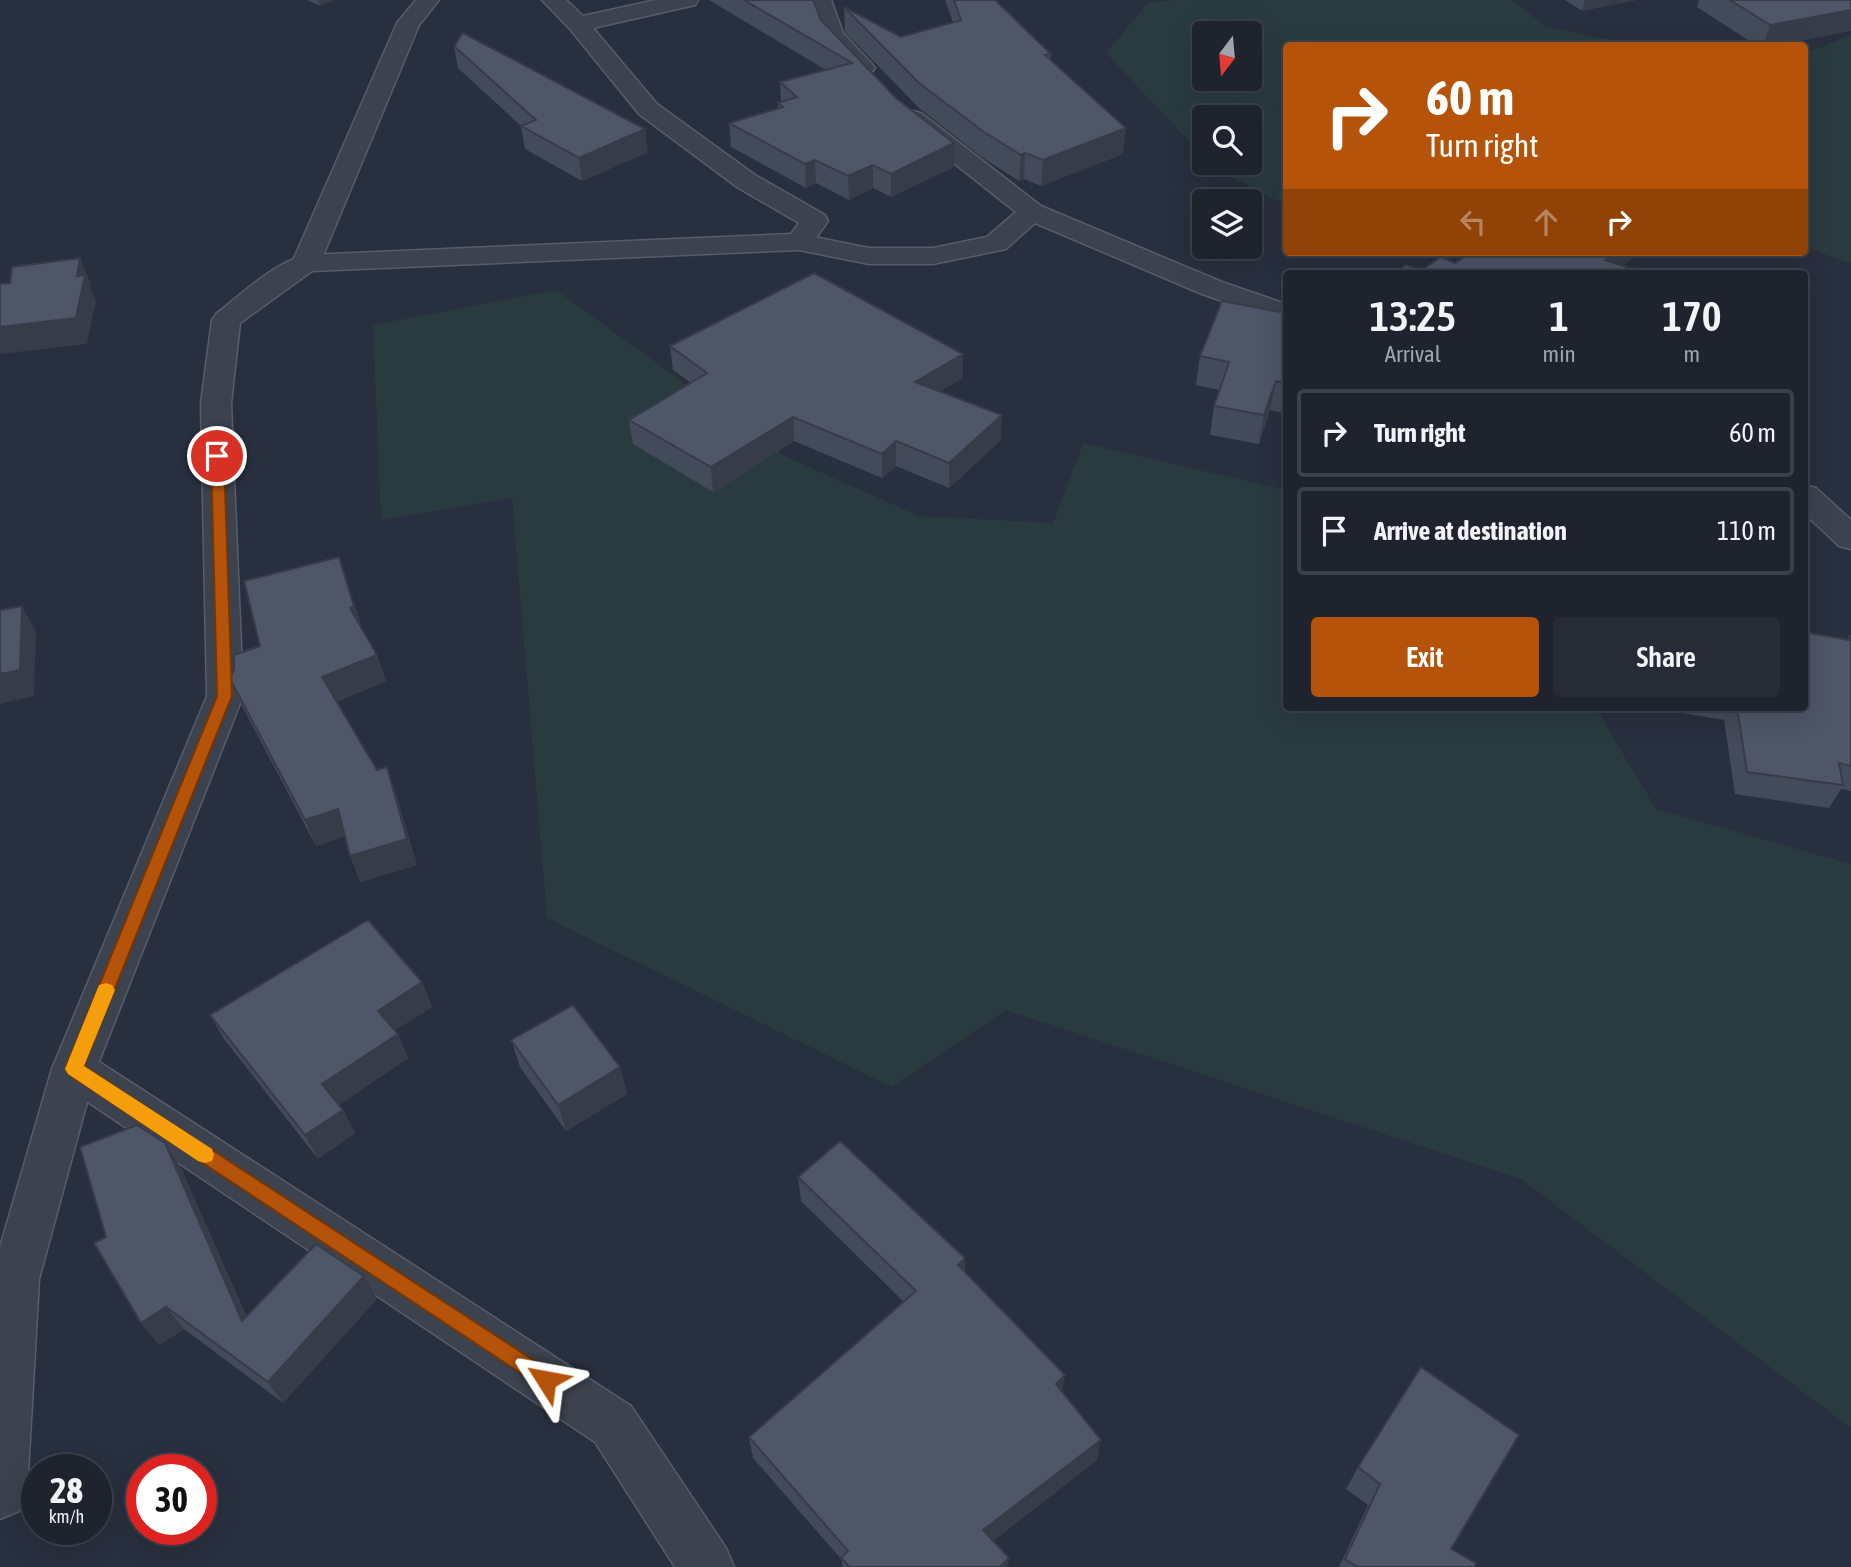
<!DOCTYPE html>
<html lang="en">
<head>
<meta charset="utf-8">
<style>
	body { margin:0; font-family:"Asap Condensed",sans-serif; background:#262b36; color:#f1f3f6; height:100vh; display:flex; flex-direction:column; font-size:26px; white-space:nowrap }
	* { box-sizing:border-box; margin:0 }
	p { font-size:23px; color:#a1a4aa }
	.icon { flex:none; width:38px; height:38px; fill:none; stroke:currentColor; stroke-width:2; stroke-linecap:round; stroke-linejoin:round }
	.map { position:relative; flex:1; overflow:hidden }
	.details { position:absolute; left:1283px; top:270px; width:525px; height:441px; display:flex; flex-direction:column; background:#1e232e; border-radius:7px; box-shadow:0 7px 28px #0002,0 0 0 2px #3c404a }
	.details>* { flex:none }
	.guide { position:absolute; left:1283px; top:42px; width:525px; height:214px; border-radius:7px; box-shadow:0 7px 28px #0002,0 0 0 2px #3c404a; background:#b45309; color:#fff; overflow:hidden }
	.needle { width:46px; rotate:196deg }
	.fabs { position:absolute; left:1192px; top:21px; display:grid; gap:14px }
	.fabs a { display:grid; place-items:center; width:70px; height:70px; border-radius:7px; background:#1e232e; box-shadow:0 7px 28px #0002,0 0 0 2px #3c404a; font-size:35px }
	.speed { position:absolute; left:21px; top:1454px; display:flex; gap:14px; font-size:35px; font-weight:700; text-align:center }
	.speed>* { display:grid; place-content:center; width:91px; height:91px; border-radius:50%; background:#1e232e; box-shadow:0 7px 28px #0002,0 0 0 2px #3c404a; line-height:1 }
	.speed small { font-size:18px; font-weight:400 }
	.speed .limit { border:10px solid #d22; background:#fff; color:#111 }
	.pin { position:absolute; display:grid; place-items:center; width:60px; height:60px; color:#fff; margin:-30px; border:4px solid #fff; border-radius:50%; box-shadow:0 2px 7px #0007 }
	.me { position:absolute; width:77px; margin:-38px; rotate:304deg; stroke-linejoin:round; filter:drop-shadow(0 0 5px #0008) }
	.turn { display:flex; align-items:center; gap:24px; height:147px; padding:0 28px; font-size:32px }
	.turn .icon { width:91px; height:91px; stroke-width:2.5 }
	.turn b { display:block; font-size:49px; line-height:60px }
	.lanes { display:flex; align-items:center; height:66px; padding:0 28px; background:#0003; justify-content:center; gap:35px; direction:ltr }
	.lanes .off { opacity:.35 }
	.eta { display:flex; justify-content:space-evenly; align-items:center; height:119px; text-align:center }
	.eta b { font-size:42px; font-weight:600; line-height:49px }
	.primary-button { display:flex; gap:14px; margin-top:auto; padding:14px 28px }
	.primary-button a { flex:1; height:80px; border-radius:7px; background:#b45309; color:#fff; font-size:28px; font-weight:600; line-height:80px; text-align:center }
	.primary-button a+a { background:#262b36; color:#f1f3f6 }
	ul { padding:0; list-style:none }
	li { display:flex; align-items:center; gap:21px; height:88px; margin:0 14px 10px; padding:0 14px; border:4px solid #3c404a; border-radius:7px }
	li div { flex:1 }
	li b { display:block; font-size:26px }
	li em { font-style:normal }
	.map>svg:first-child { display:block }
	.green { fill:#2a3b3f; fill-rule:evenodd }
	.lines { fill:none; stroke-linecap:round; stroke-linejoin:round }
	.minor-casing { stroke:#575d69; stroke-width:3 }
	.tertiary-casing { stroke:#575d69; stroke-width:3 }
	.minor { fill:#3c424e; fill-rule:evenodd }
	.tertiary { fill:#3c424e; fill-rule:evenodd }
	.wall { fill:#434a59 }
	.shaded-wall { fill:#373c48 }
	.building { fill:#4e5667; stroke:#373c48; stroke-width:2 }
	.route { fill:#b45309; stroke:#753606; stroke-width:2 }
	.slow { fill:#f59e0b }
</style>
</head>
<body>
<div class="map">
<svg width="1851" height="1567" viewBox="0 0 1851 1567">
	<rect width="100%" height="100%" fill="#282f3e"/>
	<path class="green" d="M1173 0H1511L1547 27 1634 45 1286 46V205L1216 169 1210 163H1250V117H1204V157L1106 53 1148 3ZM1204 33H1250V79H1204Z
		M1851 35V264L1804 246V54Z
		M556 290 786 457 919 516 1053 523 1083 443 1286 490V707H1595L1656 809 1851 864V1428L1521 1179 1006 1010 892 1087 547 918 512 498 381 520 373 325Z"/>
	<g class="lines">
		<g class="minor-casing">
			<path id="minor" d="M416 0H439L419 25 320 263 316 269 306 271 296 269 292 263 397 23Z
				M809 0H831L843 33 871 63 875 68 871 73H855L820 35Z
				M912 111 921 113 1041 206 1222 282 1286 304V323L1202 294 1035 223 1006 249 933 264H869L789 248 785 242 789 236 799 234 869 248H933L987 237 1016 212 903 123 900 118 903 113Z
				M1804 485 1816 488 1851 520V549L1839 546 1804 513Z
				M74 1050 90 1056 631 1406 726 1548 734 1567H675L595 1442 58 1082 52 1069 58 1056Z"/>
		</g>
		<g class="tertiary-casing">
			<path id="tertiary" d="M542 0H566L583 16 656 0H698L695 5 593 28 657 104 755 175 825 215 828 221 809 248 799 250 312 271 240 323 231 403 243 696 96 1069 39 1279 27 1492 19 1511 0 1519V1247L52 1069 207 696 201 403 212 320 216 314C242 294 273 263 306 255L791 234 799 223 737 187 639 114 570 29Z"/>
		</g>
		<use href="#minor" class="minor"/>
		<use href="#tertiary" class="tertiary"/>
	</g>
	<path class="wall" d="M307 0H334L320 6Z
		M709 0H813L821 20 897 99 954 143V167L891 197 873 188 849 200 816 183 806 188 731 147 729 123 778 108V103L781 102 780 82 826 70Z
		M945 0H995L1051 54 1050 60 1123 154 1041 186 1024 179 1019 181 983 158 919 108 845 32 844 7 901 37 953 22Z
		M1565 0H1636L1582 11Z
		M1699 0H1851L1776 46H1757L1697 7Z
		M454 46 648 152 582 181 525 149 521 126 458 68Z
		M1286 313V414L1270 410 1259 444 1210 435 1214 406 1219 390 1196 385 1200 356Z
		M670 346 963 354V378L940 391 1001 440 949 488 896 466 882 478 794 441 713 492 633 444 629 420 691 383 673 370Z
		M362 628 377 655 386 681 336 702 377 770 396 794 417 865 360 882 345 836 316 846 242 706 230 679Z
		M1849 636H1851V791L1841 789 1829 808 1735 794 1724 720 1652 708V707H1804Z
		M422 982 432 1007 395 1030 408 1058 339 1105 343 1110 355 1133 318 1159 224 1039 210 1015Z
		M511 1040 620 1067 627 1094 566 1131 520 1067Z
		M165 1143 181 1168 246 1316 377 1299 283 1403 184 1329 159 1345 141 1323 106 1237Z
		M798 1177 965 1258V1272L1062 1392 1097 1460 993 1541 1008 1567H842V1560L753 1458 749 1437 903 1301 801 1201Z
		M1421 1367 1451 1549 1474 1567H1339L1368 1505 1346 1489 1358 1467Z"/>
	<path class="shaded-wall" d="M318 0H334L320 6Z
		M1585 0H1636L1582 11Z
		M1851 10V31L1776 46H1763L1770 25Z
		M1126 128 1123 154 1041 186 1043 160Z
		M645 129 648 152 582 181 579 158Z
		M954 143V167L891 197V174Z
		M1025 153 1024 179 1019 181 1021 155Z
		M815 160 816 183 806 188 805 164Z
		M873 165V188L849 200 848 176Z
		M1615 252H1635L1633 258 1615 273 1605 260Z
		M80 258 91 284 90 287 96 301 87 344 0 354V327L77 276Z
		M963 354V378L915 406V382Z
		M1276 381 1270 410 1259 444 1264 415Z
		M1002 415 1001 440 949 488V463Z
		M793 417 794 441 713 492 711 467Z
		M896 441V466L882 478V454Z
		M339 557 364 633 350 608Z
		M22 606 36 632 34 696 0 704V674Z
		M377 655 386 681 332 703 322 677Z
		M387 767 396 794 417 865 360 882 350 856Z
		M338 809 348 835 316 846 305 820Z
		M422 982 432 1007 388 1035 378 1011Z
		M398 1034 408 1058 334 1108 322 1084Z
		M620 1067 627 1094 566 1131 558 1105Z
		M343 1110 355 1133 318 1159 305 1135Z
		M165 1143 181 1168 257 1343 242 1321Z
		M965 1258 964 1281 958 1265Z
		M364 1276 377 1299 283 1403 268 1382Z
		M166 1307 184 1329 159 1345 141 1323Z
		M1065 1375 1062 1397 1056 1384Z
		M1101 1440 1097 1460 982 1549 983 1530Z
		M1009 1558 1008 1567H1000Z"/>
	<path class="building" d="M744 0H813L821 20 897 99 954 143 891 174 873 165 848 176 815 160 805 164 729 123 783 107 778 103 797 97 780 82 852 63Z
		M954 0H995L1051 54 1045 55 1126 128 1043 160 1025 153 1021 155 984 132 919 83 844 7 901 37 961 20Z
		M1730 0H1851V10L1770 25Z
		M463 33 645 129 579 158 521 126 536 120 454 46Z
		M1472 252H1615L1605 260 1646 273H1397L1405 265 1422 270 1441 257 1455 263Z
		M80 258 77 276 85 275 76 318 0 327V284L10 283 12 267Z
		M814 273 963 354 915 382 1002 415 949 463 896 441 882 454 793 417 711 467 629 420 707 373 670 346Z
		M1222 301 1286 313V384L1276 381 1264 415 1214 406 1229 362 1200 356Z
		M339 557 354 606 350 608 377 655 322 677 377 770 387 767 407 839 350 856 338 809 305 820 230 679 234 669V655L260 646 244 581Z
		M22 606 20 670 0 674V610Z
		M1804 632 1849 640V636H1851V766L1839 763 1843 785 1747 772 1737 707H1804Z
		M368 920 422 982 378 1011 398 1034 322 1084 343 1110 305 1135 210 1015Z
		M573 1005 620 1067 558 1105 511 1040Z
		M137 1125 165 1143 242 1321 316 1244 364 1276 268 1382 166 1307 141 1323 94 1243 106 1237 80 1147Z
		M840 1141 965 1258 958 1265 1065 1375 1056 1384 1101 1440 983 1530 1009 1558 1000 1567H850L841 1558 848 1551 749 1437 916 1291 798 1177Z
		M1421 1367 1519 1435 1451 1549 1476 1563 1474 1567H1358L1345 1559 1380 1484 1358 1467Z"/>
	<path class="route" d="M217 452 224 456 232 696 84 1066 553 1373 556 1380 553 1387 546 1390 68 1074 65 1069 217 696 211 456Z"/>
	<path class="slow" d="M106 983 112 985 115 990 84 1066 212 1149 214 1155 212 1161 205 1163 198 1161 68 1074 65 1069 97 990 99 985Z"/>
</svg>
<div class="fabs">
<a><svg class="needle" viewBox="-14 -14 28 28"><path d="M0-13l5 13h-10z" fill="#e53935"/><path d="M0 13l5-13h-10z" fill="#a1a4aa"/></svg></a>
<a><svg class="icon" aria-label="search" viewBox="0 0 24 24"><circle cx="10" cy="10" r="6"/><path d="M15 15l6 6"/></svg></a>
<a><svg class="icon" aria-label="layers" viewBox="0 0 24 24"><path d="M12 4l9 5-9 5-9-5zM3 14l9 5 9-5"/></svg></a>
</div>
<div class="speed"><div>28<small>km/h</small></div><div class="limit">30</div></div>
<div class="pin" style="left:217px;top:456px;background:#d93025"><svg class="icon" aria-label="arrive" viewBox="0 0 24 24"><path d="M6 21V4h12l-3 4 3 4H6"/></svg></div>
<svg class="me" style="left:546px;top:1380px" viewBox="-20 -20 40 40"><path d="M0-17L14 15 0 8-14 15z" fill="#b45309" stroke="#fff" stroke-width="4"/></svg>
<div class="guide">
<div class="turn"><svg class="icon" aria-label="right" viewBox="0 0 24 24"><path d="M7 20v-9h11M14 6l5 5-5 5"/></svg><div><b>60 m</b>Turn right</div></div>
<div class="lanes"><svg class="icon off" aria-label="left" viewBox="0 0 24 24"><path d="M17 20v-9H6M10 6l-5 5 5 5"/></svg><svg class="icon off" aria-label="ahead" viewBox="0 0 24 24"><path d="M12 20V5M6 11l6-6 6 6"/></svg><svg class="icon" aria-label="right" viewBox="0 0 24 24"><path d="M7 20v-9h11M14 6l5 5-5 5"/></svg></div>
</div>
<section class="details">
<div class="eta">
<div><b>13:25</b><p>Arrival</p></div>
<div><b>1</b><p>min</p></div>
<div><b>170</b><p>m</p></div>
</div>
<ul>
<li><svg class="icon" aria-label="right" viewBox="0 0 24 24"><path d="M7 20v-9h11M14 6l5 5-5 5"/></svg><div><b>Turn right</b></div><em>60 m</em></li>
<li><svg class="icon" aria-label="arrive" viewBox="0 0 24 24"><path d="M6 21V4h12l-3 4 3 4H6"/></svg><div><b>Arrive at destination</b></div><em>110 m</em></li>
</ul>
<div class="primary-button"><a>Exit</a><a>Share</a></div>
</section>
</div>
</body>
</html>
